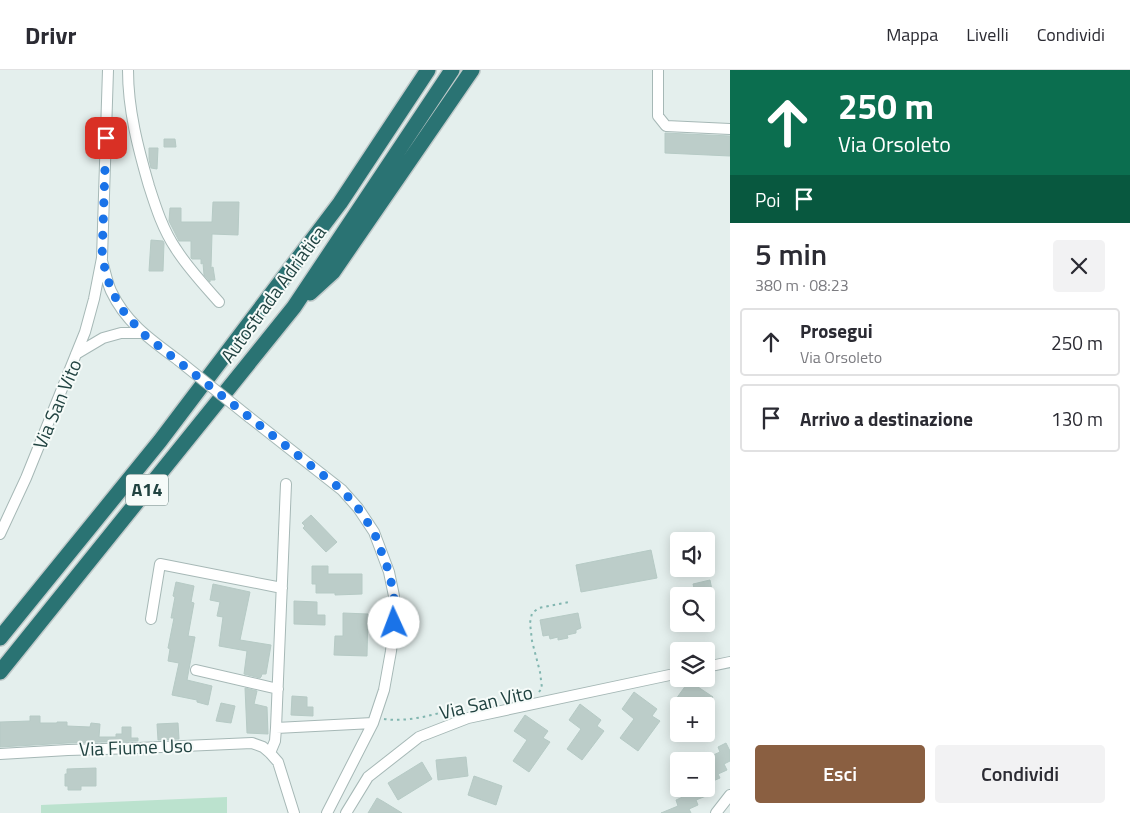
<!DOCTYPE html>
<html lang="it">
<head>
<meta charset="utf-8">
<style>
	body { margin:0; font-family:"Titillium Web",sans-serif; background:#f2f2f3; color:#2b2b33; height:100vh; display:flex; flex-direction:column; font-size:19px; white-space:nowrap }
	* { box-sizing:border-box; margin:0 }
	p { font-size:16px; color:#7c7c81 }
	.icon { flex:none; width:28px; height:28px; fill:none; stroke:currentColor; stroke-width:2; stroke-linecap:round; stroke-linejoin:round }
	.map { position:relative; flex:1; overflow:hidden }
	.details { display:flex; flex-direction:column; background:#fff; width:400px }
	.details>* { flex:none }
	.top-card { background:#0b6e4f; color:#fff; overflow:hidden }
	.fabs { position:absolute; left:670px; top:462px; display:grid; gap:10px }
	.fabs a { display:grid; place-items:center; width:45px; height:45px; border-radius:5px; background:#fff; box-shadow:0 2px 12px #0003; font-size:25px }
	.pin { position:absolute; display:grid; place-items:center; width:42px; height:42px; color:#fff; margin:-21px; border-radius:10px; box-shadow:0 2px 8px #0006 }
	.me { position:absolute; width:55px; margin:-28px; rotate:358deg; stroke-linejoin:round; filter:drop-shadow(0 0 4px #0008) }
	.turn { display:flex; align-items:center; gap:18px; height:105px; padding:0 25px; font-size:22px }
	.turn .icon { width:65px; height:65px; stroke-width:2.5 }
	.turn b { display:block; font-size:35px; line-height:42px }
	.then { display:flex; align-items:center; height:48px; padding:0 25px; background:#0003; gap:10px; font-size:19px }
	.round { display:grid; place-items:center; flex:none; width:52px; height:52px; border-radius:5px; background:#f2f2f3 }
	.headline { display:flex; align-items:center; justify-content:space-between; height:85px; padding:0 25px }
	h1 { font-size:30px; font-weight:600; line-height:38px }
	.button { display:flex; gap:10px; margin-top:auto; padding:10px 25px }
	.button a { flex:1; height:58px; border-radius:5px; background:#8a5f41; color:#fff; font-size:20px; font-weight:600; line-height:58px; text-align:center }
	.button a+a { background:#f2f2f3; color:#2b2b33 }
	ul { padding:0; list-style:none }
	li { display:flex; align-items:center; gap:15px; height:68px; margin:0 10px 8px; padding:0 15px; border:2px solid #e1e1e2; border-radius:5px }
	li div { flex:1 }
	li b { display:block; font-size:19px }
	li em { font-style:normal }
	header { display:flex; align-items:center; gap:30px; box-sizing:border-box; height:70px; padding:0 25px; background:#fff; border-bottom:1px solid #e1e1e2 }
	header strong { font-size:24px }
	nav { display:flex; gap:28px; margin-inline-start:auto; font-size:18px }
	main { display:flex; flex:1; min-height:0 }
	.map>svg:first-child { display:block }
	.green { fill:#bbe2ce }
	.building { fill:#bccdc9; stroke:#b6cac5 }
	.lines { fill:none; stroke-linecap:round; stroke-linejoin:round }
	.minor-casing { stroke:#a6b8b6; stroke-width:12 }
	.highway-casing { stroke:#c1caca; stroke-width:18 }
	.path { stroke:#82b6b0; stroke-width:2; stroke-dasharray:2.5 4; stroke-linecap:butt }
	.minor { stroke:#fff; stroke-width:10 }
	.highway { stroke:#2a7373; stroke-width:15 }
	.minor-bridge-casing { stroke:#a6b8b6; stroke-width:12; stroke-linecap:butt }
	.minor-bridge { stroke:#fff; stroke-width:10 }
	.route { stroke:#1a73e8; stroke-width:9; stroke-dasharray:0 16.2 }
	.labels { text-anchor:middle; stroke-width:4; stroke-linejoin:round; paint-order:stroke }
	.shield { fill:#f6fbf9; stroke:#617a78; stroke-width:1 }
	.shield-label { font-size:18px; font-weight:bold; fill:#214341 }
	.street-label { font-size:19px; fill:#214341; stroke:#f6fbf9 }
</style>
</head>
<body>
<header>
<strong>Drivr</strong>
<nav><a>Mappa</a><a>Livelli</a><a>Condividi</a></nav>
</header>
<main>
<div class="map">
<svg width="730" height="743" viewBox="0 0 730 743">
	<rect width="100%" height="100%" fill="#e4efed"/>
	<path class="green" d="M227 727V743H41V735Z"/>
	<path class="building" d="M665 63 730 66V86L665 83Z
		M164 69H175L176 77H164Z
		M149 78H158L157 99 151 98 149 89Z
		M213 132H239L238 165 212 164 211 198 213 197 215 210H210V212L204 205 203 193 201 194V189H192L191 188V171H179L169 151 170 138H181V152H212Z
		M151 170 163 171 164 173 163 201H149Z
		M311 445 337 472 326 482 303 458 305 456 302 453Z
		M651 480 657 508 581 522 576 495Z
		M312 496H328V504H362V524L335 525V523H316V514H312Z
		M710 510 713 525 676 526 675 522 694 518 693 514Z
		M176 512 194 516 191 532 194 533 188 566 195 567 187 610 212 616 208 635 197 632V630L172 625 179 593 168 591 170 579 168 578 174 548H171L175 527 173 526Z
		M213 514 250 522 240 570 271 575 266 604H262L261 607 260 608 244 604 247 581 219 576 223 547 217 546 220 532 210 530Z
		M294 531 317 532V545H325V555L294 554Z
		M343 543 368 544 367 586 334 585 335 566H343Z
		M578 543 581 558 576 560V563L567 565 568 568 558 570V567L550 569 549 565 543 566 540 550Z
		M689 611 713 627 707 636H687L676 629Z
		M245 618 257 621 254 634 267 637 268 664 247 663Z
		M634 622 657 639 652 646 660 651 638 681 620 668 634 649 622 639Z
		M292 626 307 627V637H313V646L291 645Z
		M221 633 235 636 231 653 216 651Z
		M580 634 601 650 597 656 604 661 582 690 567 679 581 659 569 650Z
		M525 645 548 661 543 668 550 672 529 702 513 691 527 670 514 661Z
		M30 646H40V653H57V652H67V656L90 657 91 653 100 654 99 667H116V664H122V657H131V668H138V671L68 673 0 677V652L30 651Z
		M178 653 179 669 158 670 157 654Z
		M726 673 730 681V691L724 694 727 700 718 704 720 708 706 714V693L713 691 711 686 720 682 718 677Z
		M466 687 468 706 438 710 436 690Z
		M422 692 432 709 398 730 388 713Z
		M96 698V716H81V720H68V716H65V704H67V699Z
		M474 706 502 716 496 735 468 725Z
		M690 719H703L706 726 696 730 698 735 689 739 691 743H661L678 736 676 730 685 726 683 722Z
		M377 728 384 732 402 743H368Z"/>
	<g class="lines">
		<g class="minor-casing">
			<path id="minor" d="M128 0C128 40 138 78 149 116 156 138 163 160 176 179 188 198 204 215 219 232
				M658 0V46L666 56 730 59
				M102 191C105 201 107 212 111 221 126 253 151 270 178 290
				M76 284 103 268 121 263H142
				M249 347 342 420 358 438 374 462 389 502 394 526V553L391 581 384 620 373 653 327 743
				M0 464 26 408 85 262 94 229 102 188 108 0
				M151 549 160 494 282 518
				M706 597 730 592
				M196 600 278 619
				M276 658 373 653
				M270 683 275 671 276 658 286 414
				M0 684 68 680 138 678 252 673 263 677 270 683 278 692 294 743
				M346 743 368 707 419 667 468 648 679 603
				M716 743 730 725"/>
		</g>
		<g class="highway-casing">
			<path id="highway" d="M310 223 333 202 472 0
				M0 568 160 371 340 133 428 0
				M0 602 294 237 452 0"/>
		</g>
		<path class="path" d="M539 622 542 618 540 602 532 571 530 553 532 543 539 538 569 532
			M384 649C412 653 439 642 466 637"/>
		<use href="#minor" class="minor"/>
		<use href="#highway" class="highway"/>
		<g class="minor-bridge-casing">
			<path id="minor-bridge" d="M178 290 249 347"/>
		</g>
		<use href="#minor-bridge" class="minor-bridge"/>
	</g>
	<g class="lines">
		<path class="route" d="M106 68 102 188 111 220 124 242 142 263 342 420 358 438 374 462 389 502 394 526V553"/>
	</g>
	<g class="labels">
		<rect class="shield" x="126" y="404.5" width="42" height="31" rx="4"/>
		<g class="shield-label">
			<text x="147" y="426">A14</text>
		</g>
		<g class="street-label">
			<text transform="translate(273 224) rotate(-54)" y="7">Autostrada Adriatica</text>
			<text transform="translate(57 334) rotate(-67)" y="7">Via San Vito</text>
			<text transform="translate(486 632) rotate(-13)" y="7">Via San Vito</text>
			<text transform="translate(136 677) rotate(-2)" y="7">Via Fiume Uso</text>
		</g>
	</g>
</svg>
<div class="fabs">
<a><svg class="icon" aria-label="sound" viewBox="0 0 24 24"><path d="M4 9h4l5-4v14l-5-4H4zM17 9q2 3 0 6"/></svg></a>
<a><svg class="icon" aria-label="search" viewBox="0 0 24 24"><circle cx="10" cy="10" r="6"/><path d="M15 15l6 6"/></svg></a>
<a><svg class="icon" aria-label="layers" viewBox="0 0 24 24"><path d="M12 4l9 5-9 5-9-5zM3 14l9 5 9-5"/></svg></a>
<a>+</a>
<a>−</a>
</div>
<div class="pin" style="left:106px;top:68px;background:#d93025"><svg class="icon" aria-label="arrive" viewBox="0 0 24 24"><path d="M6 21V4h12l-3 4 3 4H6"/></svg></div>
<svg class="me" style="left:394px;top:553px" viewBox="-20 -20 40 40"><circle r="19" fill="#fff"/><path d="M0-13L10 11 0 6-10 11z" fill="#1a73e8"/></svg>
</div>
<section class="details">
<div class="top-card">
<div class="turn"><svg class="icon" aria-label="ahead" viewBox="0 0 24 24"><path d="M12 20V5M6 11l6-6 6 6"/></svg><div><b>250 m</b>Via Orsoleto</div></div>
<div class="then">Poi<svg class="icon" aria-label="arrive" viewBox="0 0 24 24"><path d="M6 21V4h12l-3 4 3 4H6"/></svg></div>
</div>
<div class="headline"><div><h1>5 min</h1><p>380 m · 08:23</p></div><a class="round"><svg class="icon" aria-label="close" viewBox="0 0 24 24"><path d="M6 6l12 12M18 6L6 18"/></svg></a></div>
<ul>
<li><svg class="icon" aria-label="ahead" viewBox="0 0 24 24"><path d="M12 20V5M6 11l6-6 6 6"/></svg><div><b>Prosegui</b><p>Via Orsoleto</p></div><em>250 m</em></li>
<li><svg class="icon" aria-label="arrive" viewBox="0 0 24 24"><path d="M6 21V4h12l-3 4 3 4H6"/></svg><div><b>Arrivo a destinazione</b></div><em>130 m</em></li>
</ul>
<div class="button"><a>Esci</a><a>Condividi</a></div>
</section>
</main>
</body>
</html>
